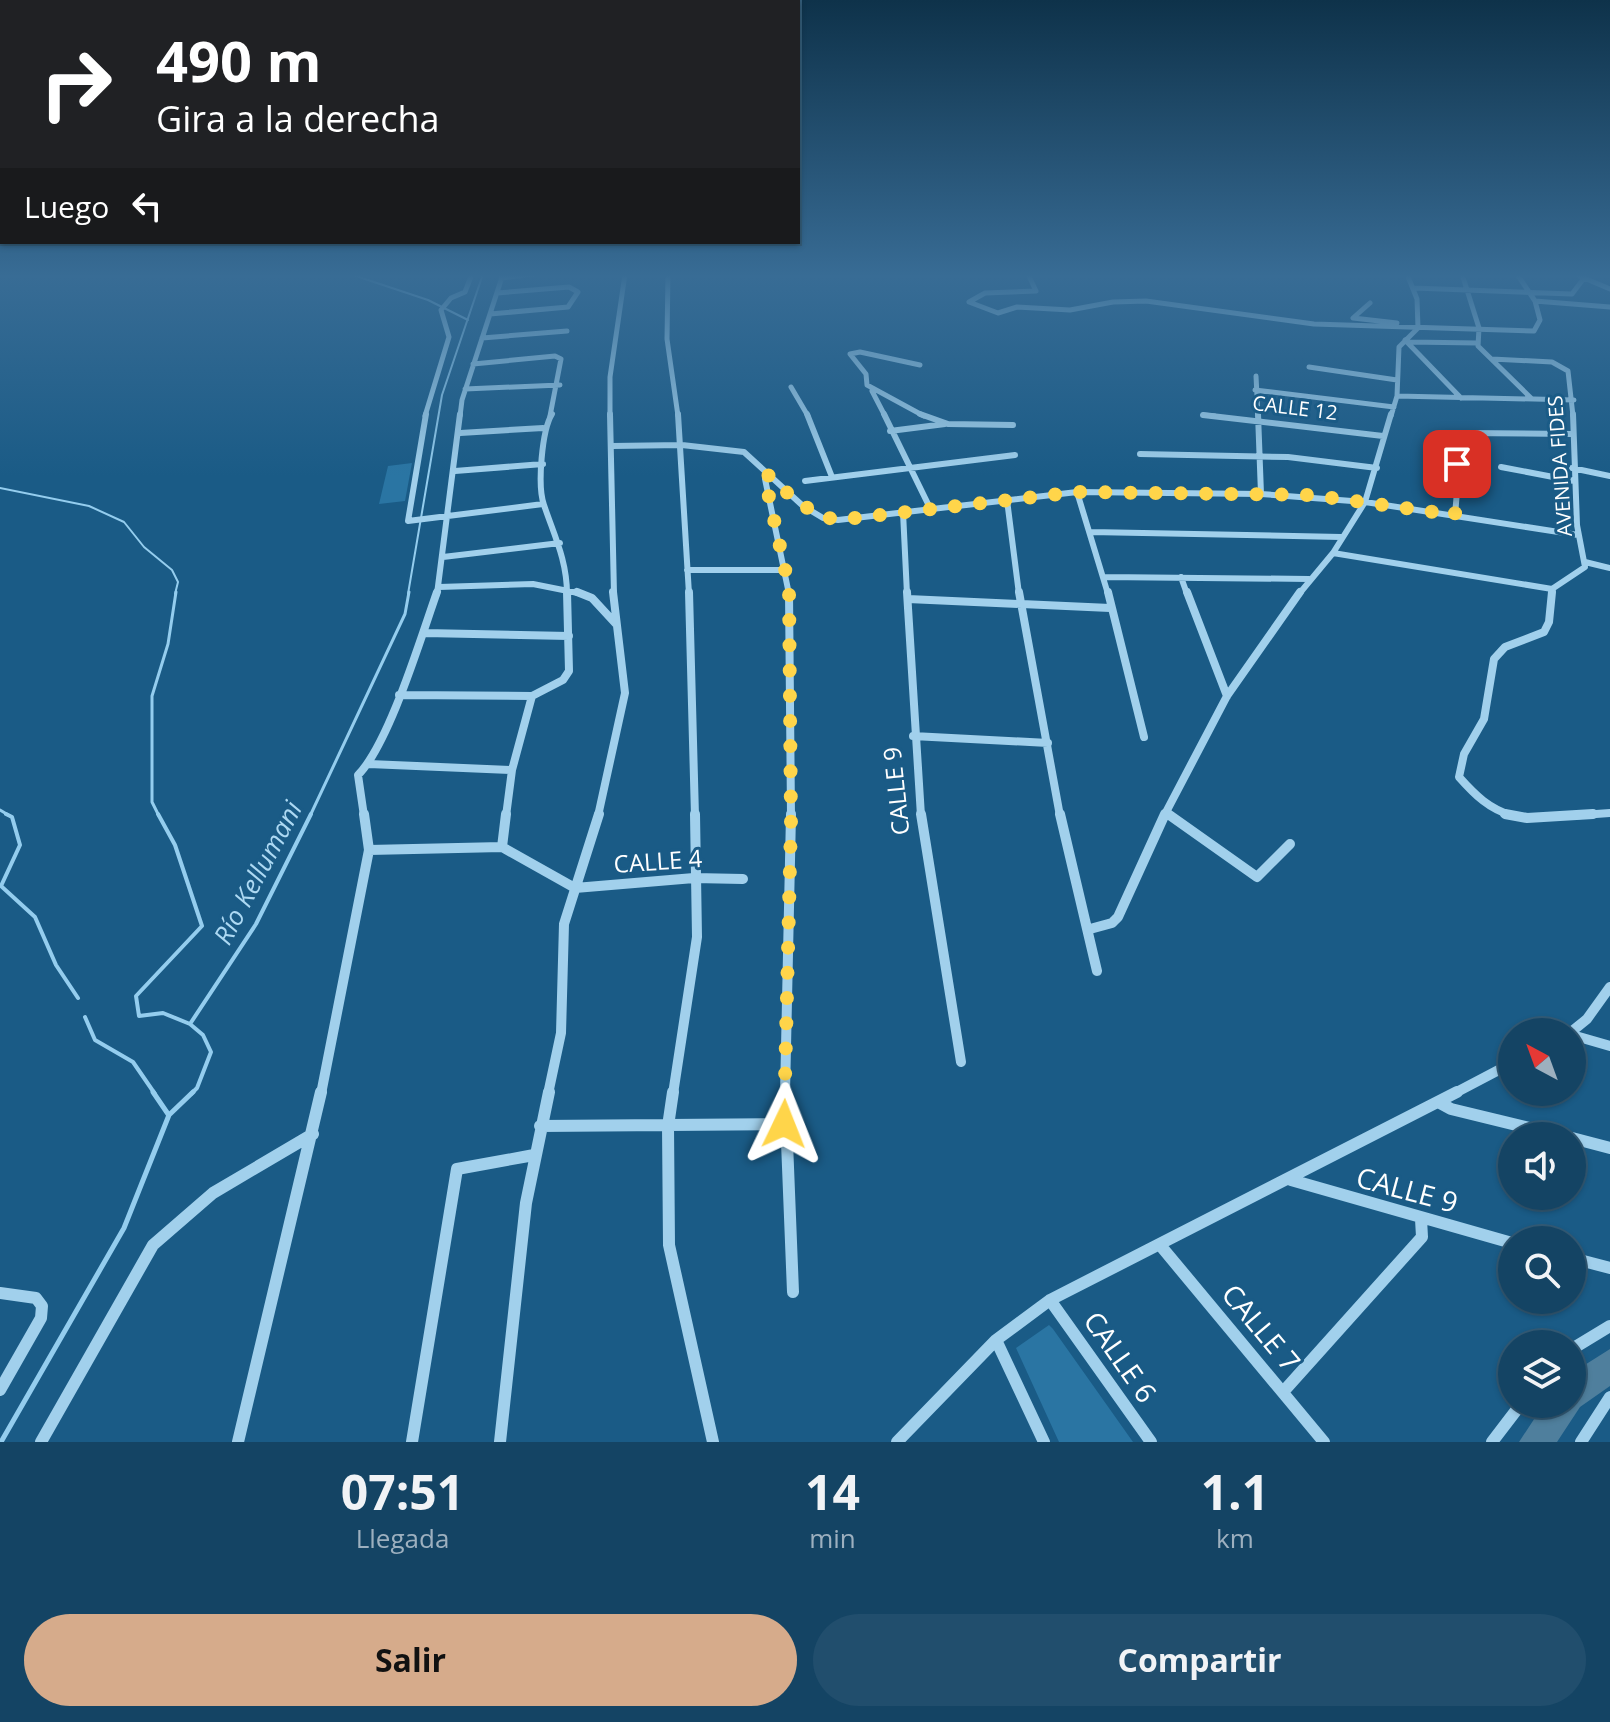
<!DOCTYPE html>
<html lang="es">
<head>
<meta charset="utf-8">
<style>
	body { margin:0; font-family:"Open Sans",sans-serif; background:#214e6d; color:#f1f3f6; height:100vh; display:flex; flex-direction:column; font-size:30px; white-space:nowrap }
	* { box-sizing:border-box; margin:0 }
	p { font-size:26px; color:#9db0bf }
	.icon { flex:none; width:44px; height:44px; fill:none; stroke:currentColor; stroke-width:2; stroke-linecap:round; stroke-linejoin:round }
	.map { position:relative; height:1442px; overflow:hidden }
	.panel { display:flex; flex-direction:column; background:#144464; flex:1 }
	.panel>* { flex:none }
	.top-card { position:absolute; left:0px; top:0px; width:800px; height:244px; box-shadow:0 2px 6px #0004,0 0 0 2px #335c78; background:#202124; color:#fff; overflow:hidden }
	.needle { width:52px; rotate:319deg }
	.controls { position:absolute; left:1498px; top:1018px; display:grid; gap:16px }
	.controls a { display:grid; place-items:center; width:88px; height:88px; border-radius:50%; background:#144464; box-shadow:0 2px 6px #0004,0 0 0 2px #335c78; font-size:40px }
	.pin { position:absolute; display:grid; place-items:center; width:68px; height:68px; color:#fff; margin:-34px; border-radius:16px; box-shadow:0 4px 12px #0006 }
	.me { position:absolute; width:88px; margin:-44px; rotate:2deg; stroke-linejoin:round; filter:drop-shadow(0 0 6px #0008) }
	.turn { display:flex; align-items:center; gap:28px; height:168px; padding:0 24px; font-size:36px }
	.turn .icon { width:104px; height:104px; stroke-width:2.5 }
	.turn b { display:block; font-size:56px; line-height:68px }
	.then { display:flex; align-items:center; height:76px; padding:0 24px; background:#0003; gap:16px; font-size:30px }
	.eta { display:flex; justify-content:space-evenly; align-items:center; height:136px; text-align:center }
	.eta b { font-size:48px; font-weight:700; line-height:56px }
	.cta { display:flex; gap:16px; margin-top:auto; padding:16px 24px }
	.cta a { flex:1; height:92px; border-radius:48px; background:#d6ab8b; color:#111; font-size:32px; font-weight:700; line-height:92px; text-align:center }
	.cta a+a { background:#214e6d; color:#f1f3f6 }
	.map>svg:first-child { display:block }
	.green { fill:#2a75a3 }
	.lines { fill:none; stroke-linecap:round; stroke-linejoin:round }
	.stream-far3 { stroke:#94cdee; stroke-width:2 }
	.stream-far2 { stroke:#94cdee; stroke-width:3 }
	.stream-far1 { stroke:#94cdee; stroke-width:4 }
	.stream { stroke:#94cdee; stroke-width:5 }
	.river { fill:#4f7f9d; fill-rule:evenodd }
	.street-far4 { stroke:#a1d0ec; stroke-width:5 }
	.street-far3 { stroke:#a1d0ec; stroke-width:6 }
	.street-far2 { stroke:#a1d0ec; stroke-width:8 }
	.street-far1 { stroke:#a1d0ec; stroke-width:10 }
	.street { stroke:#a1d0ec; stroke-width:12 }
	.route { stroke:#ffd54a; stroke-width:14; stroke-dasharray:0 25.2 }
	.labels { text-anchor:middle; stroke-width:6; stroke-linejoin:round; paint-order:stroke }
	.far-street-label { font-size:20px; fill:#fff; stroke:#1a5b86 }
	.street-label { font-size:24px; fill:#fff; stroke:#1a5b86 }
	.water-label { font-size:26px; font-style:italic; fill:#add9f3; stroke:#1a5b86 }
	.near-street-label { font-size:28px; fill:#fff; stroke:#1a5b86 }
</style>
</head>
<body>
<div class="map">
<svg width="1610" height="1442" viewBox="0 0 1610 1442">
	<rect width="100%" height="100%" fill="#1a5b86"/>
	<path class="green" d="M412 463 405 501 379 504 388 466Z
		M1049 1325 1053 1329 1133 1442H1059L1016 1348Z"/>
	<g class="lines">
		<path class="stream-far3" d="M350 274 428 300 468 320
			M0 488 89 506 124 522 144 547 172 570 178 582 175 594
			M408 594 442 395 483 274"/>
		<path class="stream-far2" d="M0 810 10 816
			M159 816 152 802V696L168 644 176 592
			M310 816 405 614 409 592"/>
		<path class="stream-far1" d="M6 814 12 817 20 845 1 886 35 917 56 965 78 998
			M158 814 175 845 202 926 136 996 139 1016 163 1013 190 1024
			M85 1017 95 1040 133 1062 155 1094
			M191 1094 197 1088 211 1052 203 1035 190 1024 256 924 311 814"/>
		<path class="stream" d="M153 1092 168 1114
			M1 1442 124 1228 169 1115 193 1092"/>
		<path class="river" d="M1610 1349V1386L1580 1407 1557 1442H1519L1544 1404H1572V1373Z"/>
		<path class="street-far4" d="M668 274 667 339 678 416
			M1028 274 1036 291 985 293 969 302 998 313 1017 307 1070 310 1113 302 1146 301 1314 324 1534 331 1540 320 1535 301 1517 274
			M1462 274 1479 328 1478 346 1531 398
			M501 278 534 274
			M1584 278 1610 289
			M1414 288 1572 294 1584 278 1576 274
			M1535 301 1610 307
			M1370 303 1353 318 1397 323
			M490 314 568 307 578 292 569 287 497 293
			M482 338 567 331
			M1405 340 1461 398
			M1409 342 1478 343
			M1492 359 1552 362 1568 371 1573 416
			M473 364 555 356 561 359 550 416
			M920 365 860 352 850 354 866 374 867 385 924 416
			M1309 367 1397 380
			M1256 376 1258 416
			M791 387 808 416
			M465 389 560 385
			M1255 390 1394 407
			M872 391 885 416
			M1397 396 1574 400
			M1203 415 1215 416
			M425 416 449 337 441 310 451 298 465 292 472 274
			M460 416 462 400 503 274
			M610 416V377L625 274
			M1391 416 1397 396 1399 347 1418 328 1417 299 1407 274"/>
		<path class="street-far3" d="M426 414 408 521 543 504
			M552 414C542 430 537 486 544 505 554 535 567 560 567 594
			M610 414 614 594
			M678 414 689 594
			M807 414 832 477
			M884 414 930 508
			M920 414 948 424 1013 425
			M1258 414 1261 494
			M1203 415 1383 436
			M890 431 945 424
			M460 433 543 428
			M612 446 682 445 744 452 803 506 823 518 838 520 1077 492 1261 494 1365 502 1578 535
			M1140 454 1288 457 1377 468
			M1501 467 1574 481
			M1572 468 1610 476
			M455 471 543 464
			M767 474 765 479 789 594
			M805 481 1015 455
			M1077 492 1108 594
			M1007 500 1019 594
			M903 512 907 594
			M1455 515 1462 433 1572 434
			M1091 532 1341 537
			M1333 553 1552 589 1585 567 1577 525 1573 414
			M443 557 560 543
			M1585 562 1610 568
			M687 570H783
			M1104 577 1309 579
			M1181 577 1187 594
			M439 587 533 584 583 594
			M437 594 460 414
			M1299 594 1333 553 1365 502 1391 414
			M1551 594 1552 589"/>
		<path class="street-far2" d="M577 592 592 598 616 624
			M689 592 695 816
			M789 592 791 816
			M907 592 921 816
			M1019 592 1060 816
			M1108 592 1144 737
			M1187 592 1227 696
			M908 599 1110 608
			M425 633 569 636
			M399 695 532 696
			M913 736 1048 743
			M369 764 512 770
			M1166 812 1171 816
			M364 816 358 775C389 744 421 637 437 592
			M506 816 512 770 532 696 563 680 569 671 567 592
			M598 816 625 693 613 592
			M1164 816 1227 696 1300 592
			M1513 816C1489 809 1475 795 1459 777L1464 754 1484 719 1494 659 1505 647 1544 632 1549 622 1552 592
			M1568 816 1610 813"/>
		<path class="street-far1" d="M921 814 961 1062
			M1060 814 1097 971
			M1168 814 1257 877 1290 844
			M1505 814 1527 818 1593 814
			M502 847 506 814
			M369 850 502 847 575 888 694 878 743 879
			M1090 929 1112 923 1118 917 1165 814
			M1571 1032 1587 1019 1610 987
			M1572 1035 1610 1046
			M321 1094 369 850 364 814
			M548 1094 561 1033 564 924 599 814
			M673 1094 697 937 695 814
			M785 1094 791 814
			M1453 1094 1512 1063"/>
		<path class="street" d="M673 1092 668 1126 669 1245 713 1442
			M785 1092 793 1292
			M1440 1103 1451 1109 1562 1136
			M540 1126 784 1124
			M1572 1138 1610 1148
			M1291 1180 1512 1243
			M1160 1245 1324 1442
			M1572 1258 1610 1268
			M0 1293 36 1298 42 1306 41 1318 0 1390
			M1050 1300 1151 1442
			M996 1340 1044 1442
			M1572 1349 1610 1326
			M1283 1392 1422 1237 1421 1219
			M41 1442 153 1245 213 1193 313 1134
			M238 1442 321 1092
			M412 1442 457 1169 534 1155
			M500 1442 526 1203 549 1092
			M897 1442 996 1340 1050 1300 1457 1092
			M1492 1442 1521 1404
			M1581 1442 1610 1397"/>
	</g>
	<linearGradient id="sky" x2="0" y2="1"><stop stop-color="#0e324a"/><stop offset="0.58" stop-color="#386c95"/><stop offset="1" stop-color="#386c95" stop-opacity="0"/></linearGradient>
	<rect width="1610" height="476" fill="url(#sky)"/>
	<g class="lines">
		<path class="route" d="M784 1124 791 822 789 587 765 479 767 474C788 494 809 515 838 520L1077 492 1311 495 1455 515 1457 464"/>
	</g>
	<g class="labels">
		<g class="far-street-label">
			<text transform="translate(1295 408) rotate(7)" y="7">CALLE 12</text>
			<text transform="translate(1560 466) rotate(-94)" y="7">AVENIDA FIDES</text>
		</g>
		<g class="street-label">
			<text transform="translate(897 791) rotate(-96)" y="8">CALLE 9</text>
			<text transform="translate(658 862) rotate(-4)" y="8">CALLE 4</text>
		</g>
		<g class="water-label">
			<text transform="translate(258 873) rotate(-62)" y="9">Río Kellumani</text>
		</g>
		<g class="near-street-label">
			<text transform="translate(1407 1190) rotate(15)" y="10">CALLE 9</text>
			<text transform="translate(1261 1328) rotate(50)" y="10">CALLE 7</text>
			<text transform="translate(1120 1357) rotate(55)" y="10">CALLE 6</text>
		</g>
	</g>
</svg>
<div class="controls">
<a><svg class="needle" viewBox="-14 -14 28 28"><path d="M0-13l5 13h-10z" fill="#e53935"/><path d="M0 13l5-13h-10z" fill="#9db0bf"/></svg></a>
<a><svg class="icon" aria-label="sound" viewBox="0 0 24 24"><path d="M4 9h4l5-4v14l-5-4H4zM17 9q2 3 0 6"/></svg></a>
<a><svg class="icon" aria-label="search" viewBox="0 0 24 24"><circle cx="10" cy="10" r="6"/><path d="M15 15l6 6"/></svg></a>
<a><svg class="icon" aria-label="layers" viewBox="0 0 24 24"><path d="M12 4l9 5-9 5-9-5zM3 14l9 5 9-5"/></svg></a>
</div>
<div class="pin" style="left:1457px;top:464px;background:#d93025"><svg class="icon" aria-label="arrive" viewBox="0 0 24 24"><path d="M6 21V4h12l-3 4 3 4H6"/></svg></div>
<svg class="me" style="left:784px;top:1124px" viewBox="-20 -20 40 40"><path d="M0-17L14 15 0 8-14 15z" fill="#ffd54a" stroke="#fff" stroke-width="4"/></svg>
<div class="top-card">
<div class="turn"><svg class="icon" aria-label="right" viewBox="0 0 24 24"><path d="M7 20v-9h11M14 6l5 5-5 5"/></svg><div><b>490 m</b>Gira a la derecha</div></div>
<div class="then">Luego<svg class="icon" aria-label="left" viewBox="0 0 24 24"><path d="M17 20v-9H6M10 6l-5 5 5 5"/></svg></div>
</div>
</div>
<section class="panel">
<div class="eta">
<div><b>07:51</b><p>Llegada</p></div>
<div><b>14</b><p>min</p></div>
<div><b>1.1</b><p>km</p></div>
</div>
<div class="cta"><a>Salir</a><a>Compartir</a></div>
</section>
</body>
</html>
